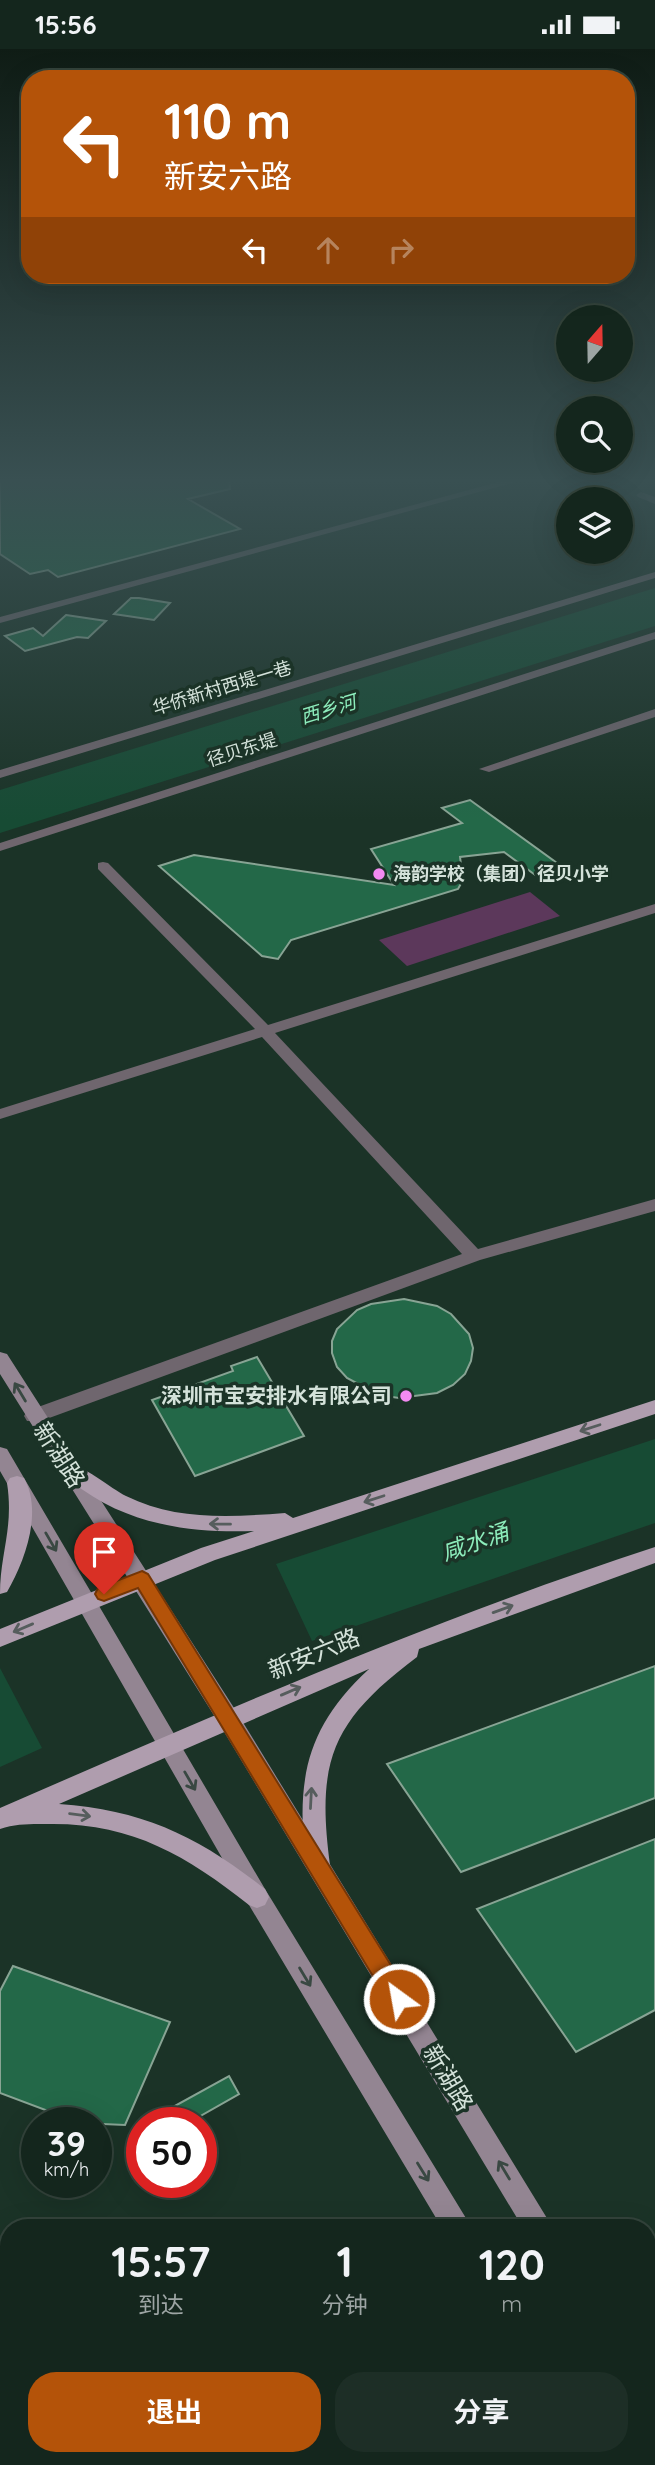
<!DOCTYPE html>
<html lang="zh">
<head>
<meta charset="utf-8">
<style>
	body { margin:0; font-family:Quicksand,"Noto Sans SC",sans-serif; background:#1d2e26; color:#f1f3f6; height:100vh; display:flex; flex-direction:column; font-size:26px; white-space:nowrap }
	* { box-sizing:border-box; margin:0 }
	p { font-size:23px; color:#9da5a4 }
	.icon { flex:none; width:38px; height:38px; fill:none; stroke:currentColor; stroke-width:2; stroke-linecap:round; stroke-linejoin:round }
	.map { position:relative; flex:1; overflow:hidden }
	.panel { position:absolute; left:0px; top:2170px; width:656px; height:247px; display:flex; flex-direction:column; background:#14261d; border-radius:28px 28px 0 0; box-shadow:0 7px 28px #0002,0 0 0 2px #33433b }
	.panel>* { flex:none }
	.banner { position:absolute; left:21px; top:21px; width:614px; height:214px; border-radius:28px; box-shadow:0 7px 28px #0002,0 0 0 2px #33433b; background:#b45309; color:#fff; overflow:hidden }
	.needle { width:46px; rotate:20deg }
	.controls { position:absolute; left:556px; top:256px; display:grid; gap:14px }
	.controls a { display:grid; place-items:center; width:77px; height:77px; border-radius:50%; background:#14261d; box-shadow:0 7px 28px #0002,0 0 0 2px #33433b; font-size:35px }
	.speed { position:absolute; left:21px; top:2058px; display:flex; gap:14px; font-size:35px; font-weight:700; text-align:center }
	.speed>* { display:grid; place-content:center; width:91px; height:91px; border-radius:50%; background:#14261d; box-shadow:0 7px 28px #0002,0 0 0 2px #33433b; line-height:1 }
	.speed small { font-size:18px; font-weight:400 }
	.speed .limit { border:10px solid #d22; background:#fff; color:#111 }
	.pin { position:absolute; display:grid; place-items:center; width:60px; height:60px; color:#fff; margin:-72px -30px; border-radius:50% 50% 50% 0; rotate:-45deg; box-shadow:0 0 7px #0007 }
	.pin .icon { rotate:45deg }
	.me { position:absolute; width:77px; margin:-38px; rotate:328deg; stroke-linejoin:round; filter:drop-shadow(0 0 5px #0008) }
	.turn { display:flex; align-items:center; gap:24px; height:147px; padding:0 28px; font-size:32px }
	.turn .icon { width:91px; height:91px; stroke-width:2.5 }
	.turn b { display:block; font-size:49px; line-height:60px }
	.lanes { display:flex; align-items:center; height:66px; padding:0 28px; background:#0003; justify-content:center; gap:35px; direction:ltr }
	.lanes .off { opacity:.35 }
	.eta { display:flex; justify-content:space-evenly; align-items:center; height:119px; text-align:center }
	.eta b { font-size:42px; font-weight:700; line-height:49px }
	.button { display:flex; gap:14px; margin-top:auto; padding:14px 28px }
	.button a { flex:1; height:80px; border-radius:28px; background:#b45309; color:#fff; font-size:28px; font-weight:700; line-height:80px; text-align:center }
	.button a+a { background:#1d2e26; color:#f1f3f6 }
	.status { display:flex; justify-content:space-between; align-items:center; height:49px; padding:0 35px; background:#14261d; direction:ltr }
	.status svg { height:19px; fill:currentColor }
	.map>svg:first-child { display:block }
	.green { fill:#5c385b }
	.water { fill:#174b34 }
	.building { fill:#236848; stroke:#88a494; stroke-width:2 }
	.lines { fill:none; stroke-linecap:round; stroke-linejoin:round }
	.street { fill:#6f666e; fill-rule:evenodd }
	.secondary { fill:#938592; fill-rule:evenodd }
	.primary { fill:#af9dae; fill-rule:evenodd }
	.oneway { stroke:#394842 }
	.oneway2 { stroke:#565d5d }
	.route { fill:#b45309; stroke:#753606; stroke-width:2 }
	.poi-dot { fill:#f38af1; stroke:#1b3327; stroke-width:2.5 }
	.labels { text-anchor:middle; stroke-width:7; stroke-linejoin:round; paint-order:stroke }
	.far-street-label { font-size:18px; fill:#d4e2da; stroke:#1b3327 }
	.far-poi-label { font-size:18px; font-weight:bold; fill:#d4e2da; stroke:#1b3327; text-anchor:start }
	.far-water-label { font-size:19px; font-style:italic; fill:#8dedbc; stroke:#1b3327 }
	.poi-label { font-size:21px; font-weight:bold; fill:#d4e2da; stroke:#1b3327; text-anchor:end }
	.water-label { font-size:23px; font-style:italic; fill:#8dedbc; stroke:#1b3327 }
	.near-street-label { font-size:24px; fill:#d4e2da; stroke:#1b3327 }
</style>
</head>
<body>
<div class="status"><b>15:56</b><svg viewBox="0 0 49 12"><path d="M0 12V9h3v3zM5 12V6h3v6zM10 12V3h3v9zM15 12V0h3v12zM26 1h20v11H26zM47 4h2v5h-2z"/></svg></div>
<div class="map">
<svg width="655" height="2416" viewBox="0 0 655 2416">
	<rect width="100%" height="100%" fill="#1b3327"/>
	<path class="green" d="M530 843 560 867 407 917 379 891Z"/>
	<path class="water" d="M655 539V577L0 784V741Z
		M655 1390V1474L312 1592 276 1515Z
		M0 1619 42 1699 0 1718Z"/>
	<path class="building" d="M0 432H229L230 440 188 450 240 480 58 528 48 521 30 525 0 505Z
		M131 549H139L170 554 154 571 114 565Z
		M66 566 106 572 88 589 77 588 25 602 5 587 33 579 43 587Z
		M470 751 568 822 542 831 504 803 460 808 463 831 458 840 291 891 278 910 262 907 159 817 194 806 394 836 371 800 462 774 442 759Z
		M404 1250 437 1257 451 1265 469 1285 473 1299 471 1312 465 1325 453 1336 437 1344 399 1349 379 1346 347 1329 337 1318 332 1304V1292L337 1280 357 1261 371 1255Z
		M257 1308 304 1387 195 1427 152 1351 233 1322 231 1317Z
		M655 1617V1749L461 1823 387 1715Z
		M655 1790V1961L576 2003 477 1860Z
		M13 1917 170 1973 125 2076 80 2074 0 2044V1942Z
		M229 2027 239 2045 188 2074H144Z"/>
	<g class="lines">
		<path class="street" d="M502 432H519L0 574V568Z
			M641 443 655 448V455L638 448 636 446Z
			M655 523V529L0 729V721Z
			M655 583V590L0 802V794Z
			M655 660V668L489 723 479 720Z
			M103 813 108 814 268 976 655 855V864L275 984 478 1200 655 1150V1162L480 1211 41 1372H27L24 1367 27 1362 462 1205 262 988 0 1070V1060L255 980 98 820V814Z"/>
		<path class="secondary" d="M0 1303 7 1305 236 1662 553 2179H523L220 1676 0 1325Z
			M0 1398 7 1400 265 1840 472 2179H442L249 1856 0 1422Z
			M655 2274V2302L648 2305V2277Z
			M648 2339 655 2342V2381L648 2378Z
			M408 2408H449L446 2416H405Z
			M582 2408H613L616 2416H585Z"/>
		<path class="primary" d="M655 1351V1365L215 1511 0 1598V1580L201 1499 254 1482C194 1484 134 1477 83 1441 74 1435 63 1429 58 1420L61 1415C77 1410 110 1439 126 1447 176 1472 232 1468 285 1464L293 1469Z
			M17 1427 24 1429C43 1463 25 1512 7 1543L0 1545C0 1504 14 1479 7 1434L10 1429Z
			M655 1498V1514L419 1600 417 1608C332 1672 316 1711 330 1816L326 1824 318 1827 310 1824 306 1816C296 1732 305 1679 369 1620L59 1755C144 1761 199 1788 265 1840L269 1848 265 1856 257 1859 249 1856C187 1807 133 1775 53 1775 33 1775 18 1774 0 1780V1759C216 1665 431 1571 655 1498Z"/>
	</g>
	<defs><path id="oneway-shaft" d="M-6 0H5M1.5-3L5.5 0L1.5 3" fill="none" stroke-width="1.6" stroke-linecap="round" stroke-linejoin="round" transform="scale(1.75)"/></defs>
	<g class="oneway">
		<use href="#oneway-shaft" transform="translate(20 1343) rotate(-121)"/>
		<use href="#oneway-shaft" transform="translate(51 1493) rotate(60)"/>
		<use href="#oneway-shaft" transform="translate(190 1732) rotate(60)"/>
		<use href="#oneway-shaft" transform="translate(305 1928) rotate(59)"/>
		<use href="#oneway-shaft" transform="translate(504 2121) rotate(-121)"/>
		<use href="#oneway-shaft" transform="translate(423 2123) rotate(58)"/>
	</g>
	<g class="oneway2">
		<use href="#oneway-shaft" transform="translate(590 1379) rotate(162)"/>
		<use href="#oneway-shaft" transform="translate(374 1450) rotate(162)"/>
		<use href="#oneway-shaft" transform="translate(220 1475) rotate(-179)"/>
		<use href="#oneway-shaft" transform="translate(503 1560) rotate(-20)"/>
		<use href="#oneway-shaft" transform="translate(23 1579) rotate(157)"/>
		<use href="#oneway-shaft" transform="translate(291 1642) rotate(-23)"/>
		<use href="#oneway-shaft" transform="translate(311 1749) rotate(-87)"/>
		<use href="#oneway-shaft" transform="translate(80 1766) rotate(7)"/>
	</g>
	<linearGradient id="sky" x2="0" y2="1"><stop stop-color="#0f1c15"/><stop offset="0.56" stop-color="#395052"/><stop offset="1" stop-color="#395052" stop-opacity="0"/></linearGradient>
	<rect width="655" height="771" fill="url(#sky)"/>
	<path class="route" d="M142 1522 148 1525 407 1942 411 1950 407 1957 399 1961 391 1957 138 1539 104 1552 98 1550 95 1545 98 1539Z"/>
	<g class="poi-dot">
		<circle cx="379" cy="825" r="7"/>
		<circle cx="406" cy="1347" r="7"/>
	</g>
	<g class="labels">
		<g class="far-street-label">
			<text transform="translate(222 639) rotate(-17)" y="6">华侨新村西堤一巷</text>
			<text transform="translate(242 701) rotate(-18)" y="6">径贝东堤</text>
		</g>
		<g class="far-poi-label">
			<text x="393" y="831">海韵学校（集团）径贝小学</text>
		</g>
		<g class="far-water-label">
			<text transform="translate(328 660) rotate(-17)" y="7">西乡河</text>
		</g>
		<g class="poi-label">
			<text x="392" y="1354">深圳市宝安排水有限公司</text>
		</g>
		<g class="water-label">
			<text transform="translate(475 1493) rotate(-19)" y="8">咸水涌</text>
		</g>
		<g class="near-street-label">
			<text transform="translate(59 1406) rotate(57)" y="8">新湖路</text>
			<text transform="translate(314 1605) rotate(-22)" y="8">新安六路</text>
			<text transform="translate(448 2029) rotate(59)" y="8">新湖路</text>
		</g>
	</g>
</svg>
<div class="controls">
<a><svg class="needle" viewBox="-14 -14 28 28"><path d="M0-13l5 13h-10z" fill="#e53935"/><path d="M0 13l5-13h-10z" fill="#9da5a4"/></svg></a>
<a><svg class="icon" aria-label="search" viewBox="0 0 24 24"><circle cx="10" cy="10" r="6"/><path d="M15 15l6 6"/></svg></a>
<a><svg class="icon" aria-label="layers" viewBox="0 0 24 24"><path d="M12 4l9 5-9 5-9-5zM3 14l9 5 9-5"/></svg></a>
</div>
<div class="speed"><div>39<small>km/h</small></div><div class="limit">50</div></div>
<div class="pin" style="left:104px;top:1545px;background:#d93025"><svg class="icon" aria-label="arrive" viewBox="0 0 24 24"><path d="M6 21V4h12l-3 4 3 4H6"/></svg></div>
<svg class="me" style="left:399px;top:1950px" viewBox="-20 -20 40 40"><circle r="17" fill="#b45309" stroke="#fff" stroke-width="3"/><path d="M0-11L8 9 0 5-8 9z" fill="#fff"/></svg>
<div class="banner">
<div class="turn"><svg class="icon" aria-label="left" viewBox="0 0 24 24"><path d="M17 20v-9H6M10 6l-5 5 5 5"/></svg><div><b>110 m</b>新安六路</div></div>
<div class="lanes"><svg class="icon" aria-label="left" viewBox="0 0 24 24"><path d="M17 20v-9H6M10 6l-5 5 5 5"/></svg><svg class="icon off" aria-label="ahead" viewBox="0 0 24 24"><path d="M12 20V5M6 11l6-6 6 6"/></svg><svg class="icon off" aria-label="right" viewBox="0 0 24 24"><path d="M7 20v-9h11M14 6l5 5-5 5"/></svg></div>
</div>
<section class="panel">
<div class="eta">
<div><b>15:57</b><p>到达</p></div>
<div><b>1</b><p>分钟</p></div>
<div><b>120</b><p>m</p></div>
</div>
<div class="button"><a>退出</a><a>分享</a></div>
</section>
</div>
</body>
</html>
